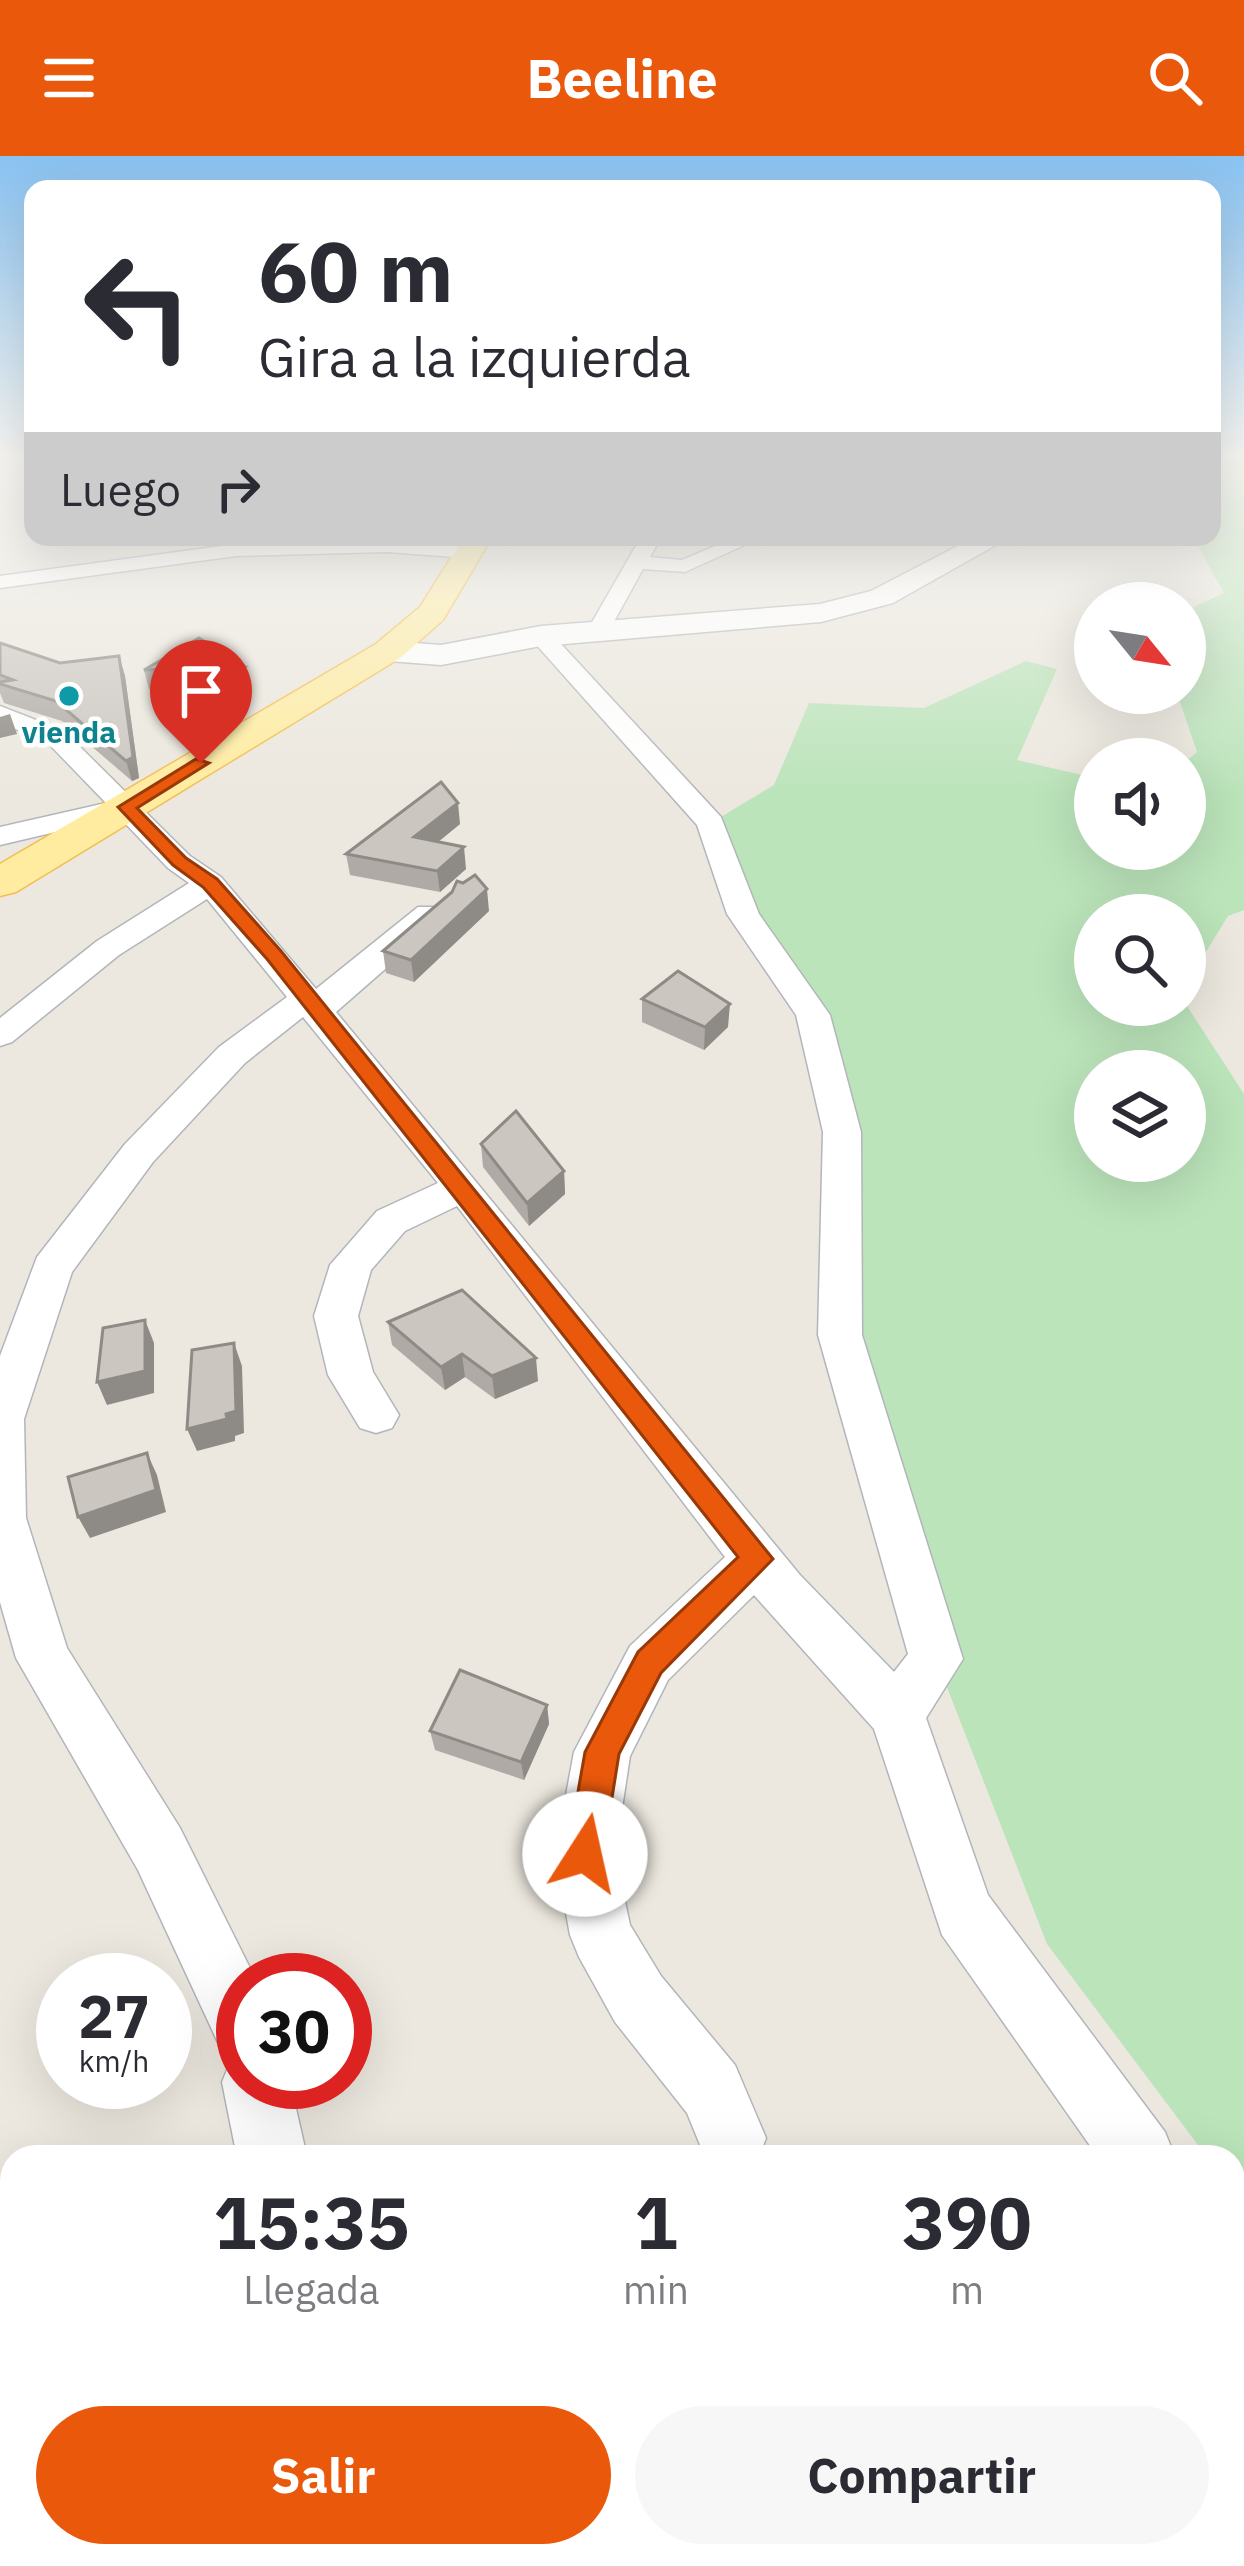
<!DOCTYPE html>
<html lang="es">
<head>
<meta charset="utf-8">
<style>
	body { margin:0; font-family:"IBM Plex Sans",sans-serif; background:#f7f7f7; color:#2b2b33; height:100vh; display:flex; flex-direction:column; font-size:45px; white-space:nowrap }
	* { box-sizing:border-box; margin:0 }
	p { font-size:39px; color:#7c7c81 }
	.icon { flex:none; width:66px; height:66px; fill:none; stroke:currentColor; stroke-width:2; stroke-linecap:round; stroke-linejoin:round }
	.map { position:relative; flex:1; overflow:hidden }
	.details { position:absolute; left:0px; top:1989px; width:1245px; height:423px; display:flex; flex-direction:column; background:#fff; border-radius:36px 36px 0 0; box-shadow:0 12px 48px #0002 }
	.details>* { flex:none }
	.top-card { position:absolute; left:24px; top:24px; width:1197px; height:366px; border-radius:24px; box-shadow:0 12px 48px #0002; background:#fff; color:#2b2b33; overflow:hidden }
	.needle { width:78px; rotate:120deg }
	.tools { position:absolute; left:1074px; top:426px; display:grid; gap:24px }
	.tools a { display:grid; place-items:center; width:132px; height:132px; border-radius:50%; background:#fff; box-shadow:0 12px 48px #0002; font-size:60px }
	.speed { position:absolute; left:36px; top:1797px; display:flex; gap:24px; font-size:60px; font-weight:700; text-align:center }
	.speed>* { display:grid; place-content:center; width:156px; height:156px; border-radius:50%; background:#fff; box-shadow:0 12px 48px #0002; line-height:1 }
	.speed small { font-size:30px; font-weight:400 }
	.speed .limit { border:18px solid #d22; background:#fff; color:#111 }
	.pin { position:absolute; display:grid; place-items:center; width:102px; height:102px; color:#fff; margin:-123px -51px; border-radius:50% 50% 50% 0; rotate:-45deg; box-shadow:0 0 12px #0007 }
	.pin .icon { rotate:45deg }
	.me { position:absolute; width:132px; margin:-66px; rotate:10deg; stroke-linejoin:round; filter:drop-shadow(0 0 9px #0008) }
	.turn { display:flex; align-items:center; gap:42px; height:252px; padding:0 36px; font-size:54px }
	.turn .icon { width:156px; height:156px; stroke-width:2.5 }
	.turn b { display:block; font-size:84px; line-height:102px }
	.then { display:flex; align-items:center; height:114px; padding:0 36px; background:#0003; gap:24px; font-size:45px }
	.eta { display:flex; justify-content:space-evenly; align-items:center; height:204px; text-align:center }
	.eta b { font-size:72px; font-weight:800; line-height:84px }
	.primary-button { display:flex; gap:24px; margin-top:auto; padding:24px 36px }
	.primary-button a { flex:1; height:138px; border-radius:72px; background:#ea580c; color:#fff; font-size:48px; font-weight:800; line-height:138px; text-align:center }
	.primary-button a+a { background:#f7f7f7; color:#2b2b33 }
	header { display:flex; justify-content:space-between; align-items:center; height:156px; padding:0 36px; background:#ea580c; color:#fff; font-size:54px; font-weight:800 }
	.map>svg:first-child { display:block }
	.green { fill:#bbe4ba; fill-rule:evenodd }
	.lines { fill:none; stroke-linecap:round; stroke-linejoin:round }
	.street-casing { stroke:#b2b6ba; stroke-width:3 }
	.secondary-casing { stroke:#b3b7bc; stroke-width:3 }
	.primary-casing { stroke:#f3be50; stroke-width:3 }
	.path { stroke:#93c59f; stroke-width:9; stroke-dasharray:20 9; stroke-linecap:butt }
	.street { fill:#fff; fill-rule:evenodd }
	.secondary { fill:#fff; fill-rule:evenodd }
	.primary { fill:#ffeca0; fill-rule:evenodd }
	.wall { fill:#afaaa5 }
	.shaded-wall { fill:#8e8b86 }
	.building { fill:#cbc6c0; stroke:#8e8b86; stroke-width:3 }
	.route { fill:#ea580c; stroke:#983908; stroke-width:3 }
	.culture-dot { fill:#0f9aa8; stroke:#fff; stroke-width:4.5 }
	.labels { text-anchor:middle; stroke-width:9; stroke-linejoin:round; paint-order:stroke }
	.far-culture-label { font-size:30px; font-weight:bold; fill:#0d838f; stroke:#fff }
</style>
</head>
<body>
<header><svg class="icon" aria-label="menu" viewBox="0 0 24 24"><path d="M4 6h16M4 12h16M4 18h16"/></svg>Beeline<svg class="icon" aria-label="search" viewBox="0 0 24 24"><circle cx="10" cy="10" r="6"/><path d="M15 15l6 6"/></svg></header>
<div class="map">
<svg width="1244" height="2410" viewBox="0 0 1244 2410">
	<rect width="100%" height="100%" fill="#ece8df"/>
	<path class="green" d="M1212 301H1244V754L1228 760 1185 830V759H1095V849L1185 847 1244 938V2057L1233 2039V2001H1207L1047 1788 936 1503 840 1179 842 976 813 859 743 758 711 667 774 629 809 547 924 552 1026 505 1057 513 1017 604 1095 622V693H1185V606L1197 596 1177 537H1185V455L1224 437 1193 381H1212ZM1095 915H1185V1005H1095Z"/>
	<g class="lines">
		<g class="street-casing">
			<path id="street" d="M641 381H661L650 401 682 404 734 382 751 386 685 416 643 413 606 480H590L587 475Z
				M387 384 469 390 479 396 469 402 387 396 236 400 0 432V420L236 388Z
				M541 473 549 475 721 661 759 758 830 859 861 976 862 1179 963 1503 926 1562 988 1739 1165 1976 1175 2001H1098L942 1779 874 1573 754 1439 668 1524 630 1600 615 1698 630 1769 661 1820 735 1909 766 1982 759 2001H705L687 1957 615 1866 579 1801 570 1779 555 1698 574 1596 630 1490 725 1401 457 1050 405 1075 371 1114 358 1160 373 1216 399 1259 392 1272 376 1277 360 1272 328 1219 314 1160 330 1109 377 1055 438 1027 303 861 245 907 153 1006 72 1116 24 1263 26 1362 67 1492 180 1672 256 1824H243V1926H290L307 2001H237L222 1926 232 1902 240 1899 220 1891 138 1714 16 1502 0 1446V1200L37 1101 125 988 219 891 287 841 207 743 119 799 12 886 0 890V862L97 785 189 727 168 712 119 661 0 689V671L106 647 46 585 0 567V550L64 575 190 700 221 721 316 833 418 751H440L445 758 440 765 336 856 800 1419 894 1516 908 1498 818 1179 823 976 796 859 727 758 697 669 533 485V475Z
				M1233 2098 1244 2103V2192L1233 2188Z
				M133 2400H216L212 2410H129Z"/>
		</g>
		<g class="secondary-casing">
			<path id="secondary" d="M975 381H1010L893 447 821 466 541 490 441 509 388 505 372 495 388 485 441 489 541 470 820 448 871 435Z"/>
		</g>
		<g class="primary-casing">
			<path id="primary" d="M464 381H492L443 464 400 502 16 736 0 740V708L376 488 420 451Z"/>
		</g>
		<path class="path" d="M914 2400 961 2410"/>
		<use href="#street" class="street"/>
		<use href="#secondary" class="secondary"/>
		<use href="#primary" class="primary"/>
	</g>
	<path class="wall" d="M414 381H449L448 384Z
		M0 487 60 507 119 500 125 520 139 622 132 625 62 565 4 547 0 537Z
		M244 510 248 530 149 533 144 514Z
		M460 668 438 686 466 713 440 736 350 719 346 698Z
		M489 755 414 826 386 817 383 795Z
		M642 843 728 871 704 894 642 866Z
		M481 988 564 1015 565 1038 529 1070 483 1011Z
		M388 1166 538 1225 495 1243 465 1221 445 1234 392 1189Z
		M547 1549 549 1568 524 1624 435 1594 430 1575Z"/>
	<path class="shaded-wall" d="M119 500 125 520 139 622 132 625 126 605Z
		M10 558 17 578 0 582V561Z
		M458 647 460 668 417 703 414 681Z
		M464 691 466 713 440 736 437 715Z
		M487 733 489 755 414 826 411 804Z
		M730 848 728 871 704 894 705 871Z
		M564 1015 565 1038 529 1070 527 1047Z
		M145 1164 154 1187V1237L107 1249 97 1226Z
		M234 1187 242 1210 244 1277 235 1280V1285L197 1295 187 1273Z
		M462 1198 465 1221 445 1234 441 1211Z
		M536 1202 538 1225 495 1243 492 1220Z
		M147 1297 157 1319 166 1356 90 1382 78 1361Z
		M547 1549 549 1568 524 1624 521 1606Z"/>
	<path class="building" d="M199 482 244 510 144 514Z
		M0 487 60 507 119 500 133 601 126 605 56 545 0 528V526L13 524 0 519Z
		M441 626 458 647 414 681 464 691 437 715 346 698Z
		M475 719 487 733 411 804 383 795 452 736 457 725 463 727Z
		M678 815 730 848 705 871 642 843Z
		M516 955 564 1015 527 1047 481 988Z
		M462 1134 536 1202 492 1220 462 1198 441 1211 388 1166Z
		M145 1164V1215L97 1226 103 1172Z
		M234 1187 236 1255 226 1258 227 1263 187 1273 192 1194Z
		M147 1297 156 1334 78 1361 68 1321Z
		M460 1514 547 1549 521 1606 430 1575Z"/>
	<linearGradient id="sky" x2="0" y2="1"><stop stop-color="#89c2f1"/><stop offset="0.47" stop-color="#f6f5f1"/><stop offset="1" stop-color="#f6f5f1" stop-opacity="0"/></linearGradient>
	<rect width="1244" height="639" fill="url(#sky)"/>
	<path class="route" d="M196 603 209 607 137 652 186 702 217 723 281 795 773 1403 661 1517 619 1598 603 1698 598 1711 585 1716 572 1711 567 1698 585 1596 638 1496 738 1401 267 803 203 731 173 709 118 651Z"/>
	<circle class="culture-dot" cx="69" cy="540" r="12"/>
	<g class="labels">
		<g class="far-culture-label">
			<text x="69" y="587">vienda</text>
		</g>
	</g>
</svg>
<div class="tools">
<a><svg class="needle" viewBox="-14 -14 28 28"><path d="M0-13l5 13h-10z" fill="#e53935"/><path d="M0 13l5-13h-10z" fill="#7c7c81"/></svg></a>
<a><svg class="icon" aria-label="sound" viewBox="0 0 24 24"><path d="M4 9h4l5-4v14l-5-4H4zM17 9q2 3 0 6"/></svg></a>
<a><svg class="icon" aria-label="search" viewBox="0 0 24 24"><circle cx="10" cy="10" r="6"/><path d="M15 15l6 6"/></svg></a>
<a><svg class="icon" aria-label="layers" viewBox="0 0 24 24"><path d="M12 4l9 5-9 5-9-5zM3 14l9 5 9-5"/></svg></a>
</div>
<div class="speed"><div>27<small>km/h</small></div><div class="limit">30</div></div>
<div class="pin" style="left:201px;top:607px;background:#d93025"><svg class="icon" aria-label="arrive" viewBox="0 0 24 24"><path d="M6 21V4h12l-3 4 3 4H6"/></svg></div>
<svg class="me" style="left:585px;top:1698px" viewBox="-20 -20 40 40"><circle r="19" fill="#fff"/><path d="M0-13L10 11 0 6-10 11z" fill="#ea580c"/></svg>
<div class="top-card">
<div class="turn"><svg class="icon" aria-label="left" viewBox="0 0 24 24"><path d="M17 20v-9H6M10 6l-5 5 5 5"/></svg><div><b>60 m</b>Gira a la izquierda</div></div>
<div class="then">Luego<svg class="icon" aria-label="right" viewBox="0 0 24 24"><path d="M7 20v-9h11M14 6l5 5-5 5"/></svg></div>
</div>
<section class="details">
<div class="eta">
<div><b>15:35</b><p>Llegada</p></div>
<div><b>1</b><p>min</p></div>
<div><b>390</b><p>m</p></div>
</div>
<div class="primary-button"><a>Salir</a><a>Compartir</a></div>
</section>
</div>
</body>
</html>
